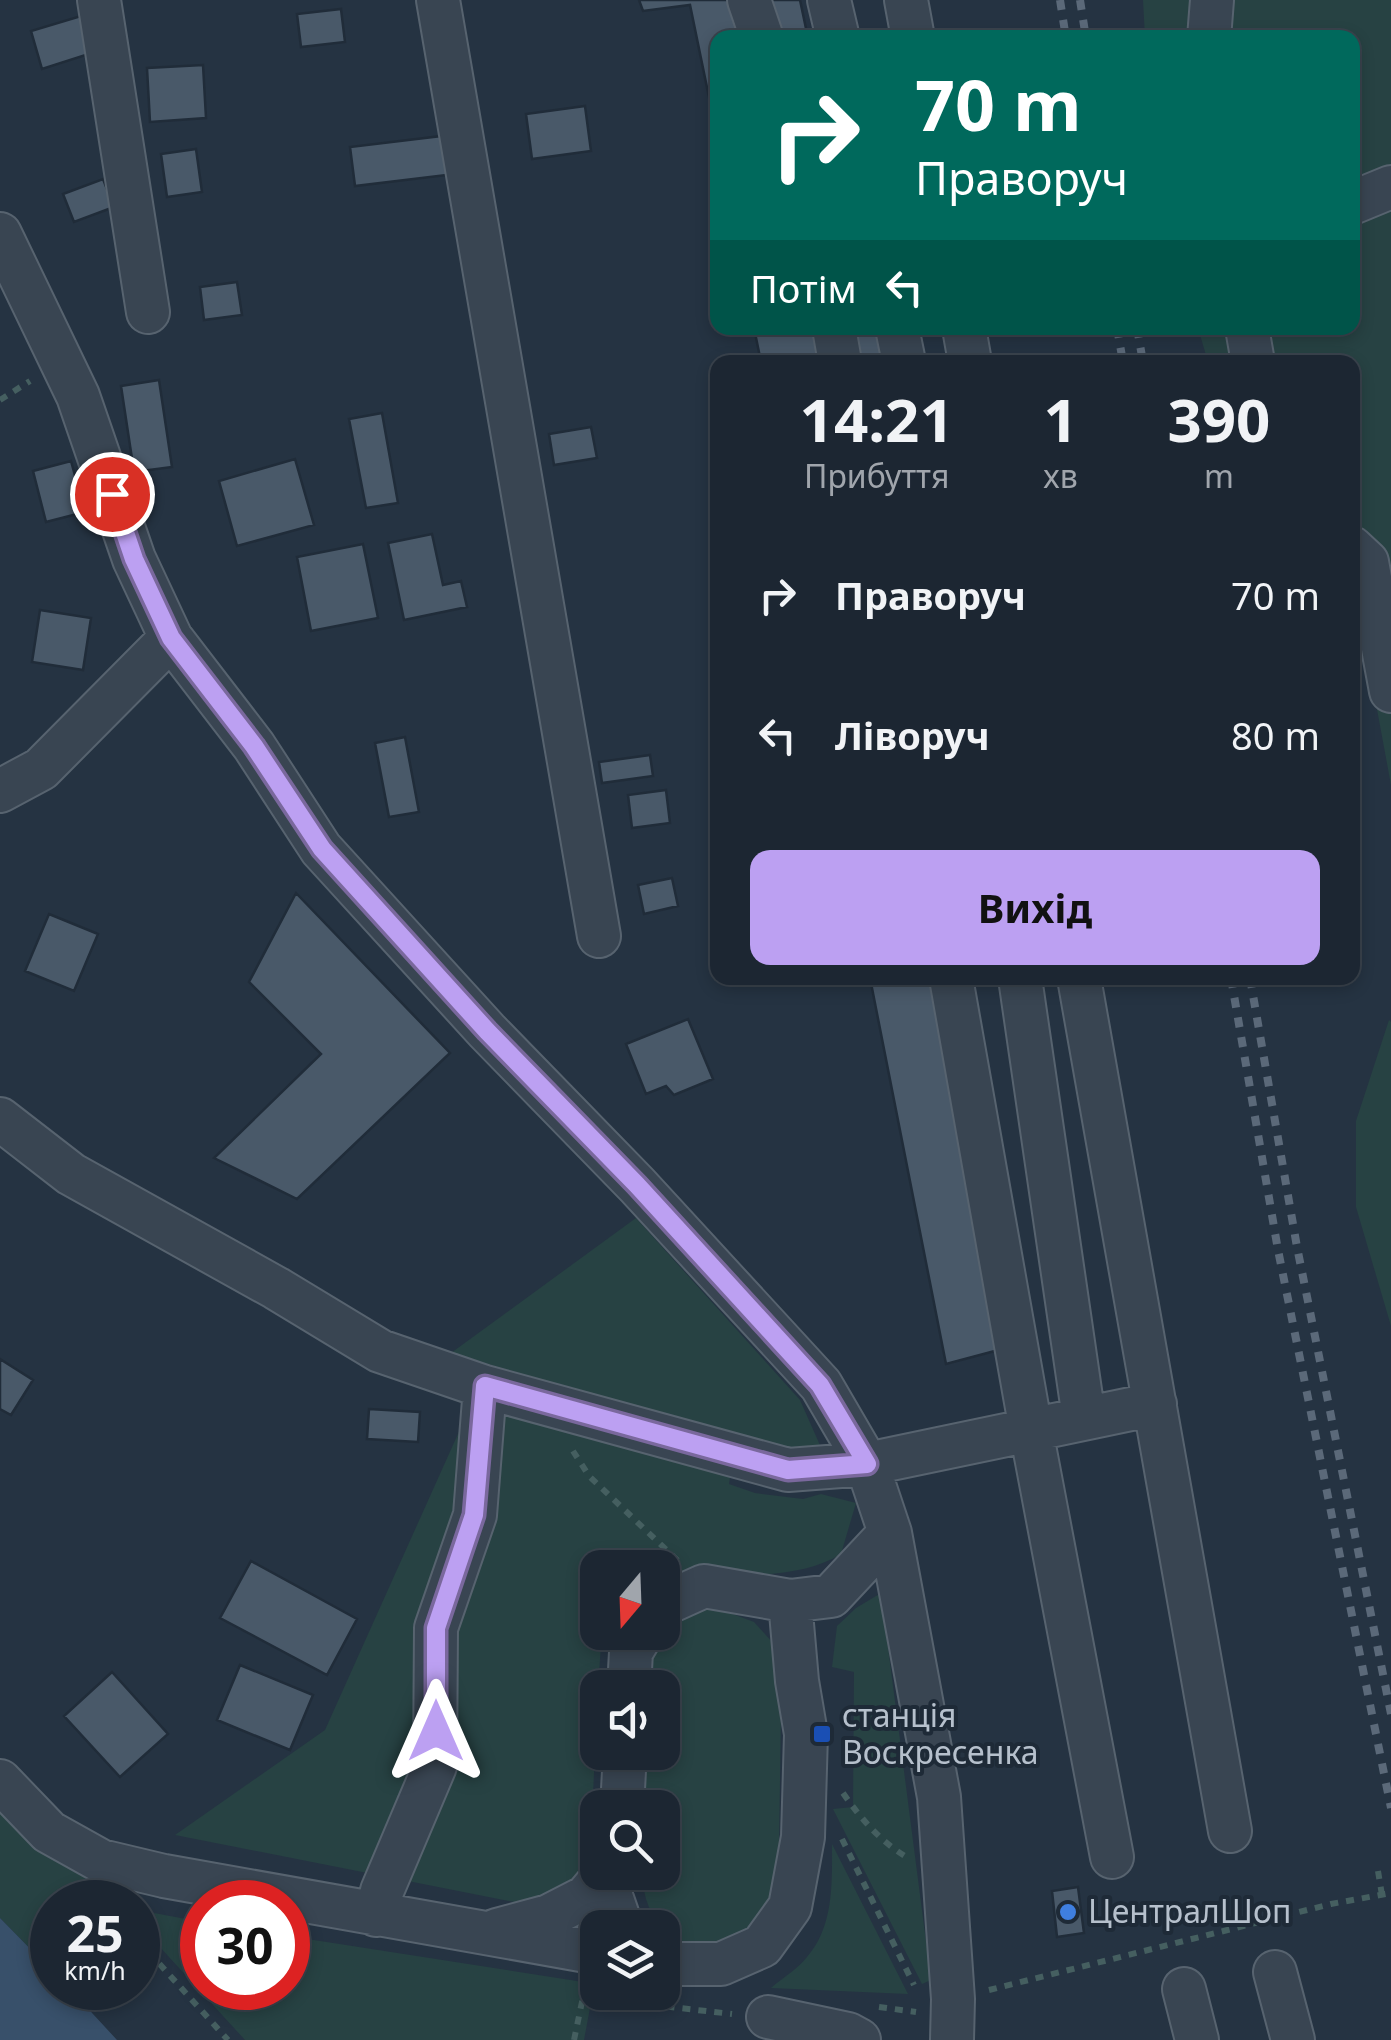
<!DOCTYPE html>
<html lang="uk">
<head>
<meta charset="utf-8">
<style>
	body { margin:0; font-family:"Noto Sans",sans-serif; background:#252e3a; color:#f1f3f6; height:100vh; display:flex; flex-direction:column; font-size:38px; white-space:nowrap }
	* { box-sizing:border-box; margin:0 }
	p { font-size:32px; color:#a0a5ac }
	.icon { flex:none; width:55px; height:55px; fill:none; stroke:currentColor; stroke-width:2; stroke-linecap:round; stroke-linejoin:round }
	.map { position:relative; flex:1; overflow:hidden }
	.sheet { position:absolute; left:710px; top:355px; width:650px; height:630px; display:flex; flex-direction:column; background:#1c2632; border-radius:20px; box-shadow:0 5px 15px #0003,0 0 0 2px #3a434d }
	.sheet>* { flex:none }
	.hud { position:absolute; left:710px; top:30px; width:650px; height:305px; border-radius:20px; box-shadow:0 5px 15px #0003,0 0 0 2px #3a434d; background:#00695c; color:#fff; overflow:hidden }
	.needle { width:65px; rotate:199deg }
	.buttons { position:absolute; left:580px; top:1550px; display:grid; gap:20px }
	.buttons a { display:grid; place-items:center; width:100px; height:100px; border-radius:20px; background:#1c2632; box-shadow:0 5px 15px #0003,0 0 0 2px #3a434d; font-size:50px }
	.speed { position:absolute; left:30px; top:1880px; display:flex; gap:20px; font-size:50px; font-weight:700; text-align:center }
	.speed>* { display:grid; place-content:center; width:130px; height:130px; border-radius:50%; background:#1c2632; box-shadow:0 5px 15px #0003,0 0 0 2px #3a434d; line-height:1 }
	.speed small { font-size:25px; font-weight:400 }
	.speed .limit { border:15px solid #d22; background:#fff; color:#111 }
	.pin { position:absolute; display:grid; place-items:center; width:85px; height:85px; color:#fff; margin:-42px; border:5px solid #fff; border-radius:50%; box-shadow:0 2px 10px #0007 }
	.me { position:absolute; width:110px; margin:-55px; rotate:0deg; stroke-linejoin:round; filter:drop-shadow(0 0 8px #0008) }
	.turn { display:flex; align-items:center; gap:35px; height:210px; padding:0 40px; font-size:45px }
	.turn .icon { width:130px; height:130px; stroke-width:2.5 }
	.turn b { display:block; font-size:70px; line-height:85px }
	.then { display:flex; align-items:center; height:95px; padding:0 40px; background:#0003; gap:20px; font-size:38px }
	.eta { display:flex; justify-content:space-evenly; align-items:center; height:170px; text-align:center }
	.eta b { font-size:60px; font-weight:700; line-height:70px }
	.cta { display:flex; gap:20px; margin-top:auto; padding:20px 40px }
	.cta a { flex:1; height:115px; border-radius:20px; background:#bca0f2; color:#111; font-size:40px; font-weight:700; line-height:115px; text-align:center }
	ul { padding:0; list-style:none }
	li { display:flex; align-items:center; gap:30px; height:140px; padding:0 40px }
	li div { flex:1 }
	li b { display:block; font-size:38px }
	li em { font-style:normal }
	.map>svg:first-child { display:block }
	.green { fill:#274243 }
	.water { fill:#38506a }
	.building { fill:#495969; stroke:#202c39; stroke-width:2.5 }
	.lines { fill:none; stroke-linecap:round; stroke-linejoin:round }
	.minor-casing { stroke:#57636f; stroke-width:46 }
	.path { stroke:#455f60; stroke-width:6; stroke-dasharray:8 8; stroke-linecap:butt }
	.minor { stroke:#394552; stroke-width:42 }
	.rail { stroke:#5b6979; stroke-width:8; stroke-dasharray:10 10; stroke-linecap:butt }
	.route-casing { stroke:#7a689d; stroke-width:25 }
	.route { stroke:#bca0f2; stroke-width:18 }
	.transit-dot { fill:#1a4fb4; stroke:#1e2a37; stroke-width:4 }
	.shop-dot { fill:#3f7fe0; stroke:#1e2a37; stroke-width:4 }
	.labels { text-anchor:middle; stroke-width:8; stroke-linejoin:round; paint-order:stroke }
	.poi-label { font-size:32px; fill:#b6c0cc; stroke:#1e2a37; text-anchor:start }
</style>
</head>
<body>
<div class="map">
<svg width="1391" height="2040" viewBox="0 0 1391 2040">
	<rect width="100%" height="100%" fill="#253342"/>
	<path class="green" d="M1143 0H1391V785L1359 612 1353 603 1352 362H1208L1198 328H1352V38L1145 37Z
		M1389 1020 1391 1022V1326L1356 1207V1121Z
		M636 1218 800 1400 823 1452 779 1450 451 1353Z
		M475 1396 731 1471 729 1484 755 1493 803 1499 821 1494 856 1503 841 1554C795 1583 717 1574 663 1575L662 1568H598V1632L606 1633 601 1645 598 1688 590 1859 570 1885 524 1904 175 1835 325 1730Z
		M881 1593 931 1980 922 1984 833 1809 853 1807 854 1672 832 1667 837 1626 856 1608Z
		M714 1607 754 1622 782 1653C781 1717 780 1781 779 1845 779 1861 784 1892 776 1906 738 1975 640 1952 643 1873L662 1872V1808L645 1807 647 1753 662 1752V1688L649 1687 650 1657 673 1620Z
		M0 1812 54 1860 87 1878 111 1902H52V1971L0 1918Z
		M832 1844 908 1994 771 1988C782 1978 798 1969 807 1957 834 1926 832 1883 832 1844Z
		M138 1910 202 1922V1988H288V1936L583 1982 590 2008 584 2040H245L147 1933 138 1940Z"/>
	<path class="water" d="M0 1918 52 1971V1988H69L117 2040H0Z"/>
	<path class="building" d="M639 0H730L741 38H718V141L690 5 643 11Z
		M771 0H800L808 38H778Z
		M341 9 345 42 301 47 297 14Z
		M81 16 92 53 42 69 31 31Z
		M203 65 206 118 150 122 147 68Z
		M585 106 591 151 532 159 526 114Z
		M450 135 455 174 355 186 350 147Z
		M196 149 202 192 167 197 161 154Z
		M103 179 114 207 74 222 63 194Z
		M237 282 242 315 204 320 200 287Z
		M754 328H818L825 362H761Z
		M838 328H888L895 362H846Z
		M159 380 172 467 134 472 121 386Z
		M382 413 398 503 366 508 349 419Z
		M591 427 597 458 554 465 549 434Z
		M295 459 314 525 237 546 219 481Z
		M71 461 85 512 46 522 33 471Z
		M432 534 443 585 461 581 467 607 404 620 388 543Z
		M363 544 378 618 311 631 297 557Z
		M40 610 91 618 83 670 32 662Z
		M405 737 419 812 389 817 375 743Z
		M650 755 653 776 602 783 599 762Z
		M666 790 670 823 632 828 628 795Z
		M672 878 678 906 644 914 638 885Z
		M296 893 450 1053 297 1199 214 1158 321 1054 249 982Z
		M49 914 98 934 74 991 25 971Z
		M870 978H938L1006 1348 946 1364Z
		M688 1019 713 1079 674 1095 666 1086 646 1094 626 1044Z
		M0 1359 33 1380 11 1415 0 1409Z
		M369 1409 420 1412 418 1442 367 1439Z
		M251 1561 357 1619 327 1675 220 1618Z
		M240 1665 313 1695 290 1750 217 1720Z
		M112 1672 168 1734 120 1777 64 1716Z
		M1078 1887 1084 1933 1057 1937 1052 1891Z"/>
	<g class="lines">
		<g class="minor-casing">
			<path id="minor" d="M99 0 148 312
				M438 0 599 936
				M749 0 762 38
				M829 0 838 38
				M906 0 913 38
				M1209 38 1212 0
				M1352 203 1391 187
				M0 234 78 396 134 559 171 638 254 746 321 849 487 1031 637 1185 821 1385 867 1464 890 1533 939 1797 953 1999 952 2040
				M834 328 840 362
				M897 328 904 362
				M964 328 970 362
				M1247 328 1253 362
				M1352 548 1367 562 1391 691
				M0 791 41 769 171 638
				M951 978 1031 1430 1112 1857
				M1020 978 1084 1418
				M1079 978 1230 1831
				M0 1119 71 1174 276 1288 380 1351 485 1387 788 1470 867 1464 1155 1404
				M662 1605 704 1586 790 1601 831 1596 890 1533
				M629 1688 631 1652 643 1632
				M0 1781 49 1832 101 1861 164 1876 598 1953
				M622 1808 625 1752
				M611 1872V1896L622 1928
				M376 1915 382 1891 435 1766 436 1628 475 1515 485 1387
				M497 1930 549 1916 586 1897 607 1872
				M662 1964H721L762 1946 790 1907 803 1837 806 1734 797 1681 790 1601
				M1275 1972 1293 2040
				M1184 1989 1197 2040
				M768 2017 848 2034 859 2040"/>
		</g>
		<path class="path" d="M0 400 30 381
			M573 1451 589 1476 678 1561
			M843 1793C862 1820 880 1841 908 1858
			M842 1839 914 1985
			M1378 1871 1382 1895
			M138 1940 228 2040
			M989 1990 1331 1904 1391 1893
			M879 2007 916 2012
			M574 2040 583 1997 732 2014"/>
		<use href="#minor" class="minor"/>
		<path class="rail" d="M1060 0 1066 38
			M1080 0 1086 38
			M1117 328 1123 362
			M1137 328 1143 362
			M1231 978 1278 1250 1391 1808
			M1250 978 1297 1247 1391 1714"/>
	</g>
	<g class="lines">
		<g class="route-casing">
			<path id="route" d="M112 494 134 559 171 638 254 746 322 849 487 1031 637 1185 820 1385 867 1464 788 1470 485 1386 474 1515 436 1628V1731"/>
		</g>
		<use href="#route" class="route"/>
	</g>
	<rect class="transit-dot" x="812" y="1724" width="20" height="20" rx="5"/>
	<circle class="shop-dot" cx="1068" cy="1912" r="10"/>
	<g class="labels">
		<g class="poi-label">
			<text x="842" y="1727">станція<tspan x="842" dy="37">Воскресенка</tspan></text>
			<text x="1088" y="1923">ЦентралШоп</text>
		</g>
	</g>
</svg>
<div class="buttons">
<a><svg class="needle" viewBox="-14 -14 28 28"><path d="M0-13l5 13h-10z" fill="#e53935"/><path d="M0 13l5-13h-10z" fill="#a0a5ac"/></svg></a>
<a><svg class="icon" aria-label="sound" viewBox="0 0 24 24"><path d="M4 9h4l5-4v14l-5-4H4zM17 9q2 3 0 6"/></svg></a>
<a><svg class="icon" aria-label="search" viewBox="0 0 24 24"><circle cx="10" cy="10" r="6"/><path d="M15 15l6 6"/></svg></a>
<a><svg class="icon" aria-label="layers" viewBox="0 0 24 24"><path d="M12 4l9 5-9 5-9-5zM3 14l9 5 9-5"/></svg></a>
</div>
<div class="speed"><div>25<small>km/h</small></div><div class="limit">30</div></div>
<div class="pin" style="left:112px;top:494px;background:#d93025"><svg class="icon" aria-label="arrive" viewBox="0 0 24 24"><path d="M6 21V4h12l-3 4 3 4H6"/></svg></div>
<svg class="me" style="left:436px;top:1731px" viewBox="-20 -20 40 40"><path d="M0-17L14 15 0 8-14 15z" fill="#bca0f2" stroke="#fff" stroke-width="4"/></svg>
<div class="hud">
<div class="turn"><svg class="icon" aria-label="right" viewBox="0 0 24 24"><path d="M7 20v-9h11M14 6l5 5-5 5"/></svg><div><b>70 m</b>Праворуч</div></div>
<div class="then">Потім<svg class="icon" aria-label="left" viewBox="0 0 24 24"><path d="M17 20v-9H6M10 6l-5 5 5 5"/></svg></div>
</div>
<section class="sheet">
<div class="eta">
<div><b>14:21</b><p>Прибуття</p></div>
<div><b>1</b><p>хв</p></div>
<div><b>390</b><p>m</p></div>
</div>
<ul>
<li><svg class="icon" aria-label="right" viewBox="0 0 24 24"><path d="M7 20v-9h11M14 6l5 5-5 5"/></svg><div><b>Праворуч</b></div><em>70 m</em></li>
<li><svg class="icon" aria-label="left" viewBox="0 0 24 24"><path d="M17 20v-9H6M10 6l-5 5 5 5"/></svg><div><b>Ліворуч</b></div><em>80 m</em></li>
</ul>
<div class="cta"><a>Вихід</a></div>
</section>
</div>
</body>
</html>
